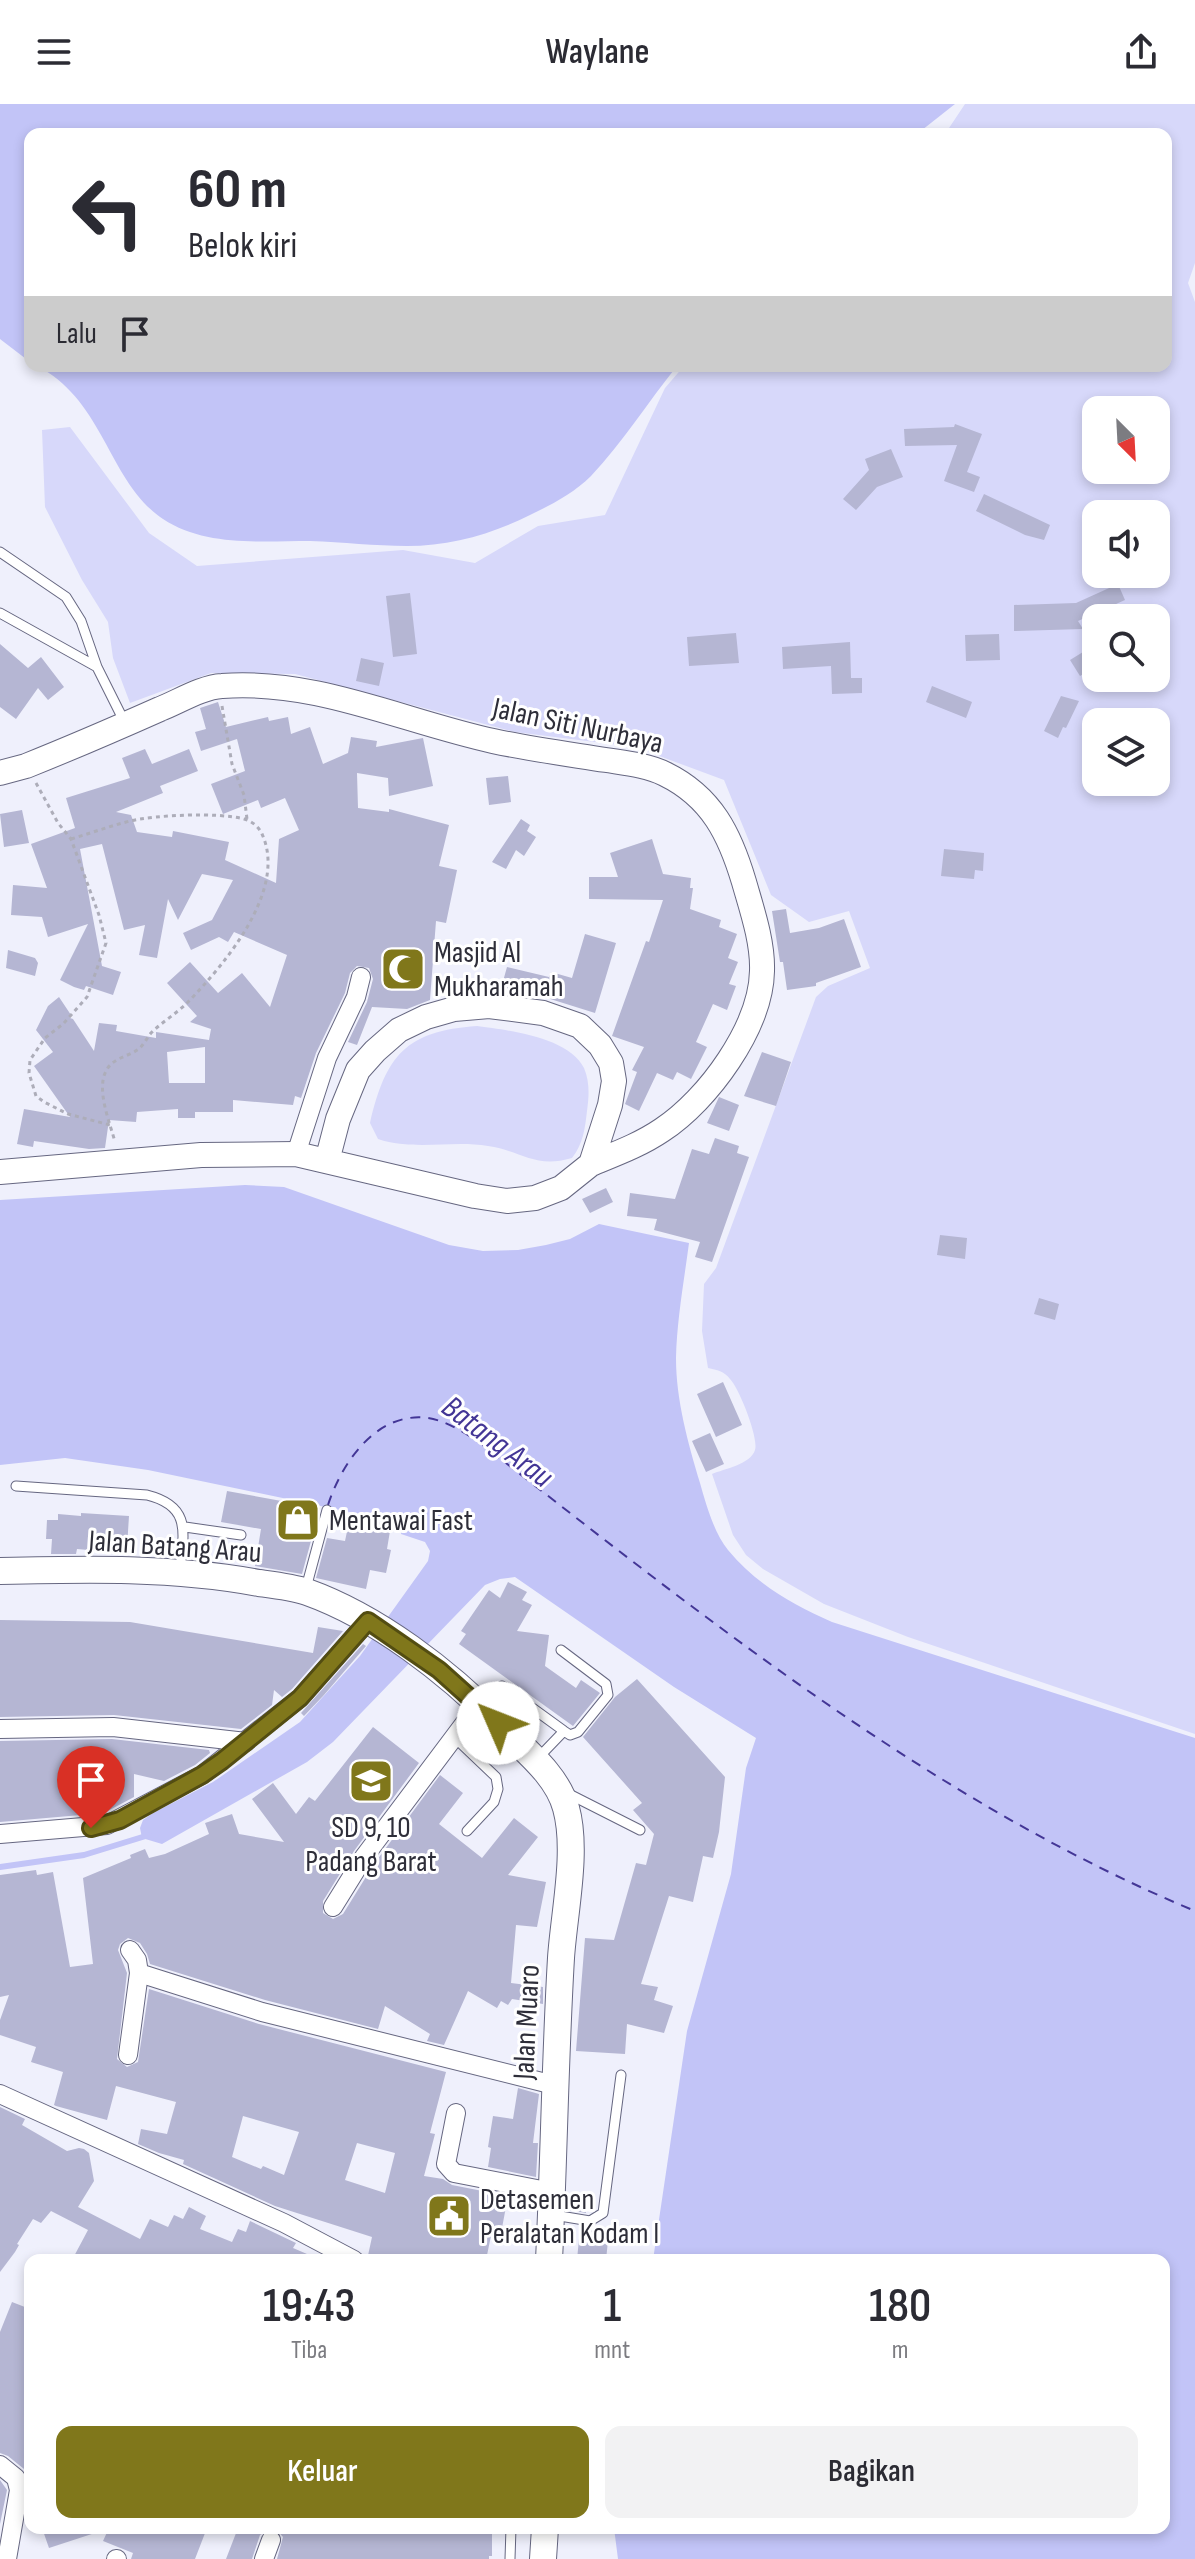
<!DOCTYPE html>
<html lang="id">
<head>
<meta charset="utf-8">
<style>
	body { margin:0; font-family:"Sofia Sans Condensed",sans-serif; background:#f2f2f3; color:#2b2b33; height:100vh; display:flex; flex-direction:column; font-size:30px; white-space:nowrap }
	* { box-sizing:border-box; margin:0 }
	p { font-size:26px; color:#7c7c81 }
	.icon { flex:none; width:44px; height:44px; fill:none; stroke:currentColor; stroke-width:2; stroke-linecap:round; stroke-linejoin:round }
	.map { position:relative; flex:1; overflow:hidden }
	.side { position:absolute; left:24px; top:2150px; width:1146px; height:280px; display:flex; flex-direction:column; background:#fff; border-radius:16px; box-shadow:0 4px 12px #0003 }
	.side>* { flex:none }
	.top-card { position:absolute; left:24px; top:24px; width:1148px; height:244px; border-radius:16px; box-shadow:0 4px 12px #0003; background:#fff; color:#2b2b33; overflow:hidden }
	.needle { width:52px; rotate:156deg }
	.tools { position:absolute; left:1082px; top:292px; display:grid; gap:16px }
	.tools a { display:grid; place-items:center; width:88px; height:88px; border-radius:16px; background:#fff; box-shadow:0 4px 12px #0003; font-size:40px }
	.pin { position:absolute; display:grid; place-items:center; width:68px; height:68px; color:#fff; margin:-82px -34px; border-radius:50% 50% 50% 0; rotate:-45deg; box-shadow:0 0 8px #0007 }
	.pin .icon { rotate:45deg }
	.me { position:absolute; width:88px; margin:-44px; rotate:314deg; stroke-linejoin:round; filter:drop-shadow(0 0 6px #0008) }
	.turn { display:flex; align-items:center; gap:28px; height:168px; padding:0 32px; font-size:36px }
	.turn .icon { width:104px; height:104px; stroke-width:2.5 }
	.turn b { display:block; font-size:56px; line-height:68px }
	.then { display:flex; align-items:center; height:76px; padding:0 32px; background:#0003; gap:16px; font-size:30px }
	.eta { display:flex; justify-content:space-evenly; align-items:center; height:136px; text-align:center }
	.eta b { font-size:48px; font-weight:600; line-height:56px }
	.cta { display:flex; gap:16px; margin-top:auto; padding:16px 32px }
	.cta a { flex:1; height:92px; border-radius:16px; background:#80771b; color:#fff; font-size:32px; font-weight:600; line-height:92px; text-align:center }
	.cta a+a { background:#f2f2f3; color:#2b2b33 }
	header { display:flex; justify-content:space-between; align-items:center; height:104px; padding:0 32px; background:#fff; font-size:36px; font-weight:600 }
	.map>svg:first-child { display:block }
	.green { fill:#d7d8fa; fill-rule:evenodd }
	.water { fill:#c2c4f7 }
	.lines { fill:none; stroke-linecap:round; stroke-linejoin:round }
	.stream { stroke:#c2c4f7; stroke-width:6 }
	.ferry { stroke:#433696; stroke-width:2; stroke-dasharray:10 8; stroke-linecap:butt }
	.building { fill:#b5b6d3; fill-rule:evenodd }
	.service-casing { stroke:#666781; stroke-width:11 }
	.minor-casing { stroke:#666781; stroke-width:20 }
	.tertiary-casing { stroke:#666781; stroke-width:26 }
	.secondary-casing { stroke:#666781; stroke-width:28 }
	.path { stroke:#adadb9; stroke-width:3; stroke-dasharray:4 4; stroke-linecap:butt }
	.service { stroke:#fff; stroke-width:9 }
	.minor { stroke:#fff; stroke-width:18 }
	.tertiary { stroke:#fff; stroke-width:24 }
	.secondary { stroke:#fff; stroke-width:26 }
	.route-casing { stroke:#534d12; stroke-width:20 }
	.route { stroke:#80771b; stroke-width:14 }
	.labels { text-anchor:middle; stroke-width:6; stroke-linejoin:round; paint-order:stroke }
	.street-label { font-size:30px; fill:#2e2e39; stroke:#fff }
	.poi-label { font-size:30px; fill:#2e2e39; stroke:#fff; text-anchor:start }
	.water-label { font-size:32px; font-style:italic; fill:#433696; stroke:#fff }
</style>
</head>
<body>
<header><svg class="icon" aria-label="menu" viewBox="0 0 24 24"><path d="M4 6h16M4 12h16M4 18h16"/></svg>Waylane<svg class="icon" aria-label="share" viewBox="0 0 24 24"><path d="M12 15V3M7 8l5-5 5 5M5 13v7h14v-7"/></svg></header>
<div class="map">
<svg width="1195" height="2455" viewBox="0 0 1195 2455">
	<rect width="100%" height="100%" fill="#eff0fc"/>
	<path class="green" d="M965 0H1195V159L1188 179 1195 198V1630L908 1533 824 1500 763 1465 746 1451 733 1431 712 1370C724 1365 751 1360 755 1346 759 1334 739 1284 730 1275 724 1267 717 1266 708 1264L702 1227 704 1180 716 1164 816 893 828 882 870 864 849 807 809 818 771 791 724 676 635 643 515 628 295 570 211 569 130 599 113 554 108 518 82 476 45 403 42 326 70 323 149 429 197 462 403 446 475 459 538 422 605 411 665 284 684 262H1166V30H945ZM1096 306H1156V366H1096ZM1096 410H1156V470H1096ZM1096 514H1156V574H1096ZM1096 618H1156V678H1096Z
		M477 922C507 926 569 933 584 964 590 978 589 993 587 1007 585 1025 583 1040 572 1054 535 1065 522 1047 488 1042 452 1036 414 1047 378 1035L370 1019C386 951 406 927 477 922Z"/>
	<path class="water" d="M0 0H955L917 30H30V258L0 235Z
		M37 262H677C648 298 623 338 591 372 574 389 551 401 530 411 492 430 450 442 407 442 375 442 343 438 310 437 262 437 205 443 163 415 108 378 105 297 37 262Z
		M245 1081 284 1083 449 1141 483 1147 518 1146 546 1141 570 1135 599 1120 689 1139C684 1177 677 1215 676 1254 676 1296 688 1339 700 1379 706 1400 714 1429 728 1446 756 1480 793 1501 832 1518L1195 1634V2455H618L614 2424H1164V2156H653L687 1927 731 1770 746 1664 756 1634 674 1583 515 1473 500 1475 485 1481 333 1638 307 1658 162 1740 142 1734 140 1724 143 1716 153 1709 213 1678 300 1618 360 1552 428 1457 430 1447 425 1438 401 1430 402 1419 148 1366 65 1354 0 1361V1096Z"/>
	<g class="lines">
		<path class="stream" d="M0 1763 84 1751 149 1731"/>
		<path class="ferry" d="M328 1401C342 1358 377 1307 428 1314 447 1317 463 1328 479 1338 701 1511 933 1698 1195 1807"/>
	</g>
	<path class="building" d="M955 320 982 330 967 368 980 373 974 388 944 377 957 341 905 342 904 325 954 323Z
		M891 345 903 373 877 383 856 406 843 395 869 366 865 355Z
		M984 390 1050 421 1044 436 1025 431 976 407Z
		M1118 480 1125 496 1078 517 1083 525 1014 527V501L1076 499Z
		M410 489 417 550 393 553 386 492Z
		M736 529 739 559 689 562 687 533Z
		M999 530 1000 556 966 557 965 531Z
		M850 538 851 574H862V589L832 590 831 562 783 565 782 543Z
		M0 540 28 564 41 553 64 583 48 596 38 584 16 615 0 603Z
		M1096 540V562L1080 572 1070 556Z
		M361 554 384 559 379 582 356 577Z
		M932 582 972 598 966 614 926 598Z
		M1061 592 1079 597 1066 624 1063 623 1058 634 1044 627Z
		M218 598 226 623 268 613 269 617 288 613 291 630 310 623 323 660 348 649 351 633 377 637 376 643 423 634 433 682 389 692 388 674 357 669 358 704 389 708V705L449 721 439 762 457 766 446 819 436 817 430 896 407 905 372 903 357 941 348 938 367 898 373 875 369 864 357 862 350 869 345 889 316 949 301 994 295 992 293 1001 233 996V1008H195V1014H178V1005L137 1008 136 1018 109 1016 105 1044 89 1045 34 1037 33 1043 17 1040 24 1005 70 1013 34 962 53 948 36 926 48 902 59 893 71 911 70 914 73 915 94 947 99 919 117 921 116 927 156 934V928L209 936 211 925 190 918 197 912 167 879 190 858 218 889 242 869 270 903 287 851 234 828 228 838 219 833 191 846 183 829 212 816 233 776 202 770 178 816 168 795 157 854 139 851 145 821 124 826 102 740 80 745 102 862 121 868 113 891 86 882 84 886 74 883 60 876 88 820 48 833 42 813 11 811 13 781 47 784 31 740 75 724 66 694 130 674 122 654 145 645 152 660 189 645 198 667 160 682 163 689 116 708 131 711 137 728 172 733 173 727 229 738 225 756 276 779 279 735 299 726 285 694 261 704 258 696 223 710 211 680 245 667 237 635 201 647 195 628 206 625 200 604ZM205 943V979H169L167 948Z
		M508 672 511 698 489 701 486 674Z
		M22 706 29 739 4 743 0 710Z
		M521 715 530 721 527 727 536 733 524 752 516 746 506 765 492 758Z
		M652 735 663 770 691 774 690 784H693L690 805 721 816 719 823 737 830 728 854 738 858 729 880 736 882 727 906 713 900 696 938 707 943 691 975 677 968 673 976 657 969 639 1007 625 1000 637 968 632 966 644 943 612 932 646 837 649 838 663 796 589 795V773H618L610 749Z
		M944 745 984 749 983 767 975 766 974 775 941 772Z
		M786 805 790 829 819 824 844 815 861 863 816 879V882L787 886 783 858H780L772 807Z
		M585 830 616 839 595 909 528 888 527 892 500 888 507 863 549 873 551 868 572 874Z
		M8 846 35 854 38 859 35 872 6 864Z
		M762 948 791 958 776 1002 744 992Z
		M719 993 739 1001 729 1027 707 1019Z
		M715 1034 739 1042 737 1049 749 1053 712 1158 695 1153 700 1138 654 1126 657 1115 627 1112 630 1089 675 1095 692 1045 709 1050Z
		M606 1084 613 1098 590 1109 582 1095Z
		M940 1131 967 1134 965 1155 937 1151Z
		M1039 1194 1059 1200 1055 1216 1034 1210Z
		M723 1278 742 1321 716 1333 697 1290Z
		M710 1329 724 1360 706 1368 692 1337Z
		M227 1387 320 1404 302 1470 255 1462 261 1425 221 1418Z
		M81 1409 129 1412 127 1443H122V1449L77 1445 76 1450H51L52 1435H46L47 1416H58V1410L81 1412Z
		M349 1418 375 1423 376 1418 391 1421 387 1445 391 1446 386 1469 370 1466 366 1485 316 1474 327 1434 345 1437Z
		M508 1478 527 1488 522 1496 532 1501 517 1527 549 1531 545 1562 576 1584 581 1576 600 1589 573 1622 459 1540 466 1530 461 1527 489 1486 500 1494Z
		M0 1516 130 1518 313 1549 318 1523 343 1527 292 1585 282 1593 274 1586 272 1601 241 1625 114 1611 0 1613Z
		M363 1540 366 1542 324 1591 304 1612 301 1609Z
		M637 1575 725 1673 719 1728 713 1754 703 1752 693 1798 669 1792 641 1880 658 1883 654 1896 673 1902 664 1929 627 1920 625 1950 576 1947 585 1834 614 1836 636 1759 646 1761 654 1730 633 1706 642 1699 583 1633 615 1593Z
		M373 1623 419 1659 354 1747 323 1797V1809L333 1815 343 1810 374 1760 440 1671 463 1689 439 1720 482 1754 514 1714 538 1733 508 1771 546 1778 537 1823 516 1821 511 1879 543 1883V1900L512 1895 508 1901 501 1897 497 1904 468 1887 444 1941 427 1937 430 1930 385 1902 378 1925 265 1896 150 1860 147 1850 140 1839 128 1834 120 1840 118 1846 127 1869 117 1955 127 1963 138 1958 149 1885 259 1920 446 1968 430 2029 435 2030 424 2072 443 2075 452 2081 508 2092 502 2124 493 2122 486 2156H367L372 2133 275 2102 183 2060 184 2056 159 2049 138 2040 141 2025 167 2030 176 1998 116 1982 107 2016 56 2002 54 2001 63 1968 31 1958 36 1943 0 1931V1916L9 1891 0 1893V1771L36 1766 37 1771 53 1768 70 1863 93 1860 83 1774 131 1754 130 1751 145 1745 149 1754 165 1750 209 1730 205 1719 232 1710 239 1730 284 1738 252 1695 273 1679 296 1710 309 1693 315 1697ZM243 2012 299 2028 284 2071 263 2062 261 2065 232 2053ZM357 2039 395 2049 385 2089 345 2076Z
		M112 1635 209 1646 210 1649 195 1661 164 1677 134 1670V1693L104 1709 0 1718V1637Z
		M518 1984 539 1990 533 2039H538L536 2073 488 2063 491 2044 488 2043 493 2012 513 2015Z
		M0 2003 25 2015 22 2021 67 2047 79 2044 84 2045 89 2049 94 2077 78 2103 140 2135 150 2115 168 2123 174 2111 183 2115 189 2103 206 2112 200 2125 232 2138 238 2125 246 2128 250 2117 296 2139 293 2144 321 2156H72L88 2126 51 2107 41 2119 33 2115 17 2140 19 2141 15 2148 0 2168Z
		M570 2090 587 2092 586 2109 568 2106Z
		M580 2124 609 2127 606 2156H577Z
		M12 2198 30 2205 29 2378 24 2365 8 2352 0 2349V2228Z
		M0 2376 7 2386 0 2420Z
		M42 2424H101V2427L49 2444Z
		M109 2424H207L195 2455H131L133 2449 103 2437Z
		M238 2424H492V2452H489V2455H277L283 2433 276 2425 270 2424 260 2431 252 2455H226Z"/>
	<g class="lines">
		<g class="service-casing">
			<path id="service" d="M0 448 66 493 81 517 97 563 124 617
				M0 509 97 563
				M16 1382 147 1391C191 1402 184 1428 180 1465
				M185 1423 241 1431
				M306 1484 327 1406
				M502 1582 564 1627 570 1631 578 1628 608 1591 606 1580 561 1546
				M453 1632 496 1673 498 1685 494 1698 467 1727
				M538 1654 564 1627
				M567 1689 640 1726
				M554 2111 590 2117 603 2109 621 1971
				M510 2455 511 2424"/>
		</g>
		<g class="minor-casing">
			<path id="minor" d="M296 1050 327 954 356 893 361 873
				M0 1625 113 1623 246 1638
				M0 1730 107 1721 202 1671 300 1594 368 1517
				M333 1803 364 1753 479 1600
				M130 1846 137 1856 139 1869 262 1908 554 1981
				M128 1951 139 1869
				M0 1990 284 2119 354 2156
				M456 2009 446 2060 454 2069 552 2088
				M0 2361 16 2374 19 2386 7 2455
				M116 2455H117
				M264 2455 271 2436"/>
		</g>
		<g class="tertiary-casing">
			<path id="tertiary" d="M0 669 26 662C71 644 115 625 160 605 178 598 202 583 222 582 316 575 402 617 493 637 530 645 568 650 606 656 625 659 647 661 665 670 712 693 730 731 744 778 752 806 763 838 762 867 761 923 708 996 662 1026 640 1041 615 1050 591 1060
				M0 1068 201 1051 296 1050 475 1092 507 1097 535 1094 561 1084 591 1060 610 1001 614 977 611 959 600 941 580 922 543 909 489 902 454 905 426 913 399 926 375 947 358 966 338 1015 327 1057"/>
		</g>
		<g class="secondary-casing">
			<path id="secondary" d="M0 1467C86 1465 174 1463 259 1479 274 1481 292 1483 307 1488 377 1513 448 1568 499 1620 523 1645 557 1670 566 1704 578 1747 564 1809 561 1854 555 1955 554 2055 549 2156
				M543 2455 545 2424"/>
		</g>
		<path class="path" d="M222 602 232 660 244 691 247 715
			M36 679 58 719 71 735 99 811 106 839 87 893 63 920 45 934 30 956 29 969 36 992 44 998 68 1010 110 1021
			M71 735C91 729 110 722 130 717 156 711 218 708 244 715 252 717 259 723 262 730 288 786 224 861 188 898 176 910 162 918 151 929 147 934 144 940 140 944 129 953 113 953 106 967 96 986 110 1019 115 1038"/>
		<use href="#service" class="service"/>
		<use href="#minor" class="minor"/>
		<use href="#tertiary" class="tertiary"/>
		<use href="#secondary" class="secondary"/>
	</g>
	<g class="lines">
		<g class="route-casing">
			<path id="route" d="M91 1724 120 1716 202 1671 222 1657 300 1594 368 1517 439 1566 498 1619"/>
		</g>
		<use href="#route" class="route"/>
	</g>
	<defs>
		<g id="mosque-square" transform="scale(2.3)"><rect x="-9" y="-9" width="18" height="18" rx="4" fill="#80771b" stroke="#fff"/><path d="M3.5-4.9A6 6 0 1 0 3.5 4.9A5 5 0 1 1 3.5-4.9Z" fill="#fff"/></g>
		<g id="shop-square" transform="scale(2.3)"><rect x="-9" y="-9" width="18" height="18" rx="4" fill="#80771b" stroke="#fff"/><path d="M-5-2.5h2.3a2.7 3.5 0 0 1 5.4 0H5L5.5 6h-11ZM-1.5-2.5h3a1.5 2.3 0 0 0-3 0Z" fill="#fff"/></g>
		<g id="school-square" transform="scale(2.3)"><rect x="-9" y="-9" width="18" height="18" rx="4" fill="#80771b" stroke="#fff"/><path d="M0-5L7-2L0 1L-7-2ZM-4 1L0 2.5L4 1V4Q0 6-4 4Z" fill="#fff"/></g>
		<g id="civic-square" transform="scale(2.3)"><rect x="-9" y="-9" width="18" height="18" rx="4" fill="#80771b" stroke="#fff"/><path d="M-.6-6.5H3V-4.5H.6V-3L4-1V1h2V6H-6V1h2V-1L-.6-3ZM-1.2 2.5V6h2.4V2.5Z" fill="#fff"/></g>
	</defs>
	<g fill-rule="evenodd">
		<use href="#mosque-square" x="403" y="865"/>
		<use href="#shop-square" x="298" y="1416"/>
		<use href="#school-square" x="371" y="1677"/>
		<use href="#civic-square" x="449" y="2112"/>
	</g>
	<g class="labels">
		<g class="street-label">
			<text transform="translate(578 621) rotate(12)" y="10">Jalan Siti Nurbaya</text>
			<text transform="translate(175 1442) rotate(4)" y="10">Jalan Batang Arau</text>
			<text transform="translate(526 1918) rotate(-87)" y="10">Jalan Muaro</text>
		</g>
		<g class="poi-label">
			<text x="434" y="858">Masjid Al<tspan x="434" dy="34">Mukharamah</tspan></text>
			<text x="329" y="1426">Mentawai Fast</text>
			<text x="371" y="1733" text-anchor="middle">SD 9, 10<tspan x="371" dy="34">Padang Barat</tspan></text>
			<text x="480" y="2105">Detasemen<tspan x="480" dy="34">Peralatan Kodam I</tspan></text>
		</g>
		<g class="water-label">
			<text transform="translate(498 1337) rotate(37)" y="11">Batang Arau</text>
		</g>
	</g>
</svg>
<div class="tools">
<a><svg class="needle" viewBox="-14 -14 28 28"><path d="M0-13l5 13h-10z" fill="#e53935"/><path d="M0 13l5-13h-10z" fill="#7c7c81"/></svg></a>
<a><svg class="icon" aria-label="sound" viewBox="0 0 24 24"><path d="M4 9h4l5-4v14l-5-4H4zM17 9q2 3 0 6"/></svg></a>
<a><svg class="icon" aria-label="search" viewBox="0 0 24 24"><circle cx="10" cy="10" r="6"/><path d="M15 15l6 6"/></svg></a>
<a><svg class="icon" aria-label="layers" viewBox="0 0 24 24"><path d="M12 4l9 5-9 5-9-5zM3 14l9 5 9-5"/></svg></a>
</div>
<div class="pin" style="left:91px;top:1724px;background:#d93025"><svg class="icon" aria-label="arrive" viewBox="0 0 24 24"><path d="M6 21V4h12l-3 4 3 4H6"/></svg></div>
<svg class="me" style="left:498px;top:1619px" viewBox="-20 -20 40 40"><circle r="19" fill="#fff"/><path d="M0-13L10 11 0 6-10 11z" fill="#80771b"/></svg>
<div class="top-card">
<div class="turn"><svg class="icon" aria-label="left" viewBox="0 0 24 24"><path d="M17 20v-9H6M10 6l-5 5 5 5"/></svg><div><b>60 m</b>Belok kiri</div></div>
<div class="then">Lalu<svg class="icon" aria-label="arrive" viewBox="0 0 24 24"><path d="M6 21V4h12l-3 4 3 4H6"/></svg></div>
</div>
<section class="side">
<div class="eta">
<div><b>19:43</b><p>Tiba</p></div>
<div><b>1</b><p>mnt</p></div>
<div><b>180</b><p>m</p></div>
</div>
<div class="cta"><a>Keluar</a><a>Bagikan</a></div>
</section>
</div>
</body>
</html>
